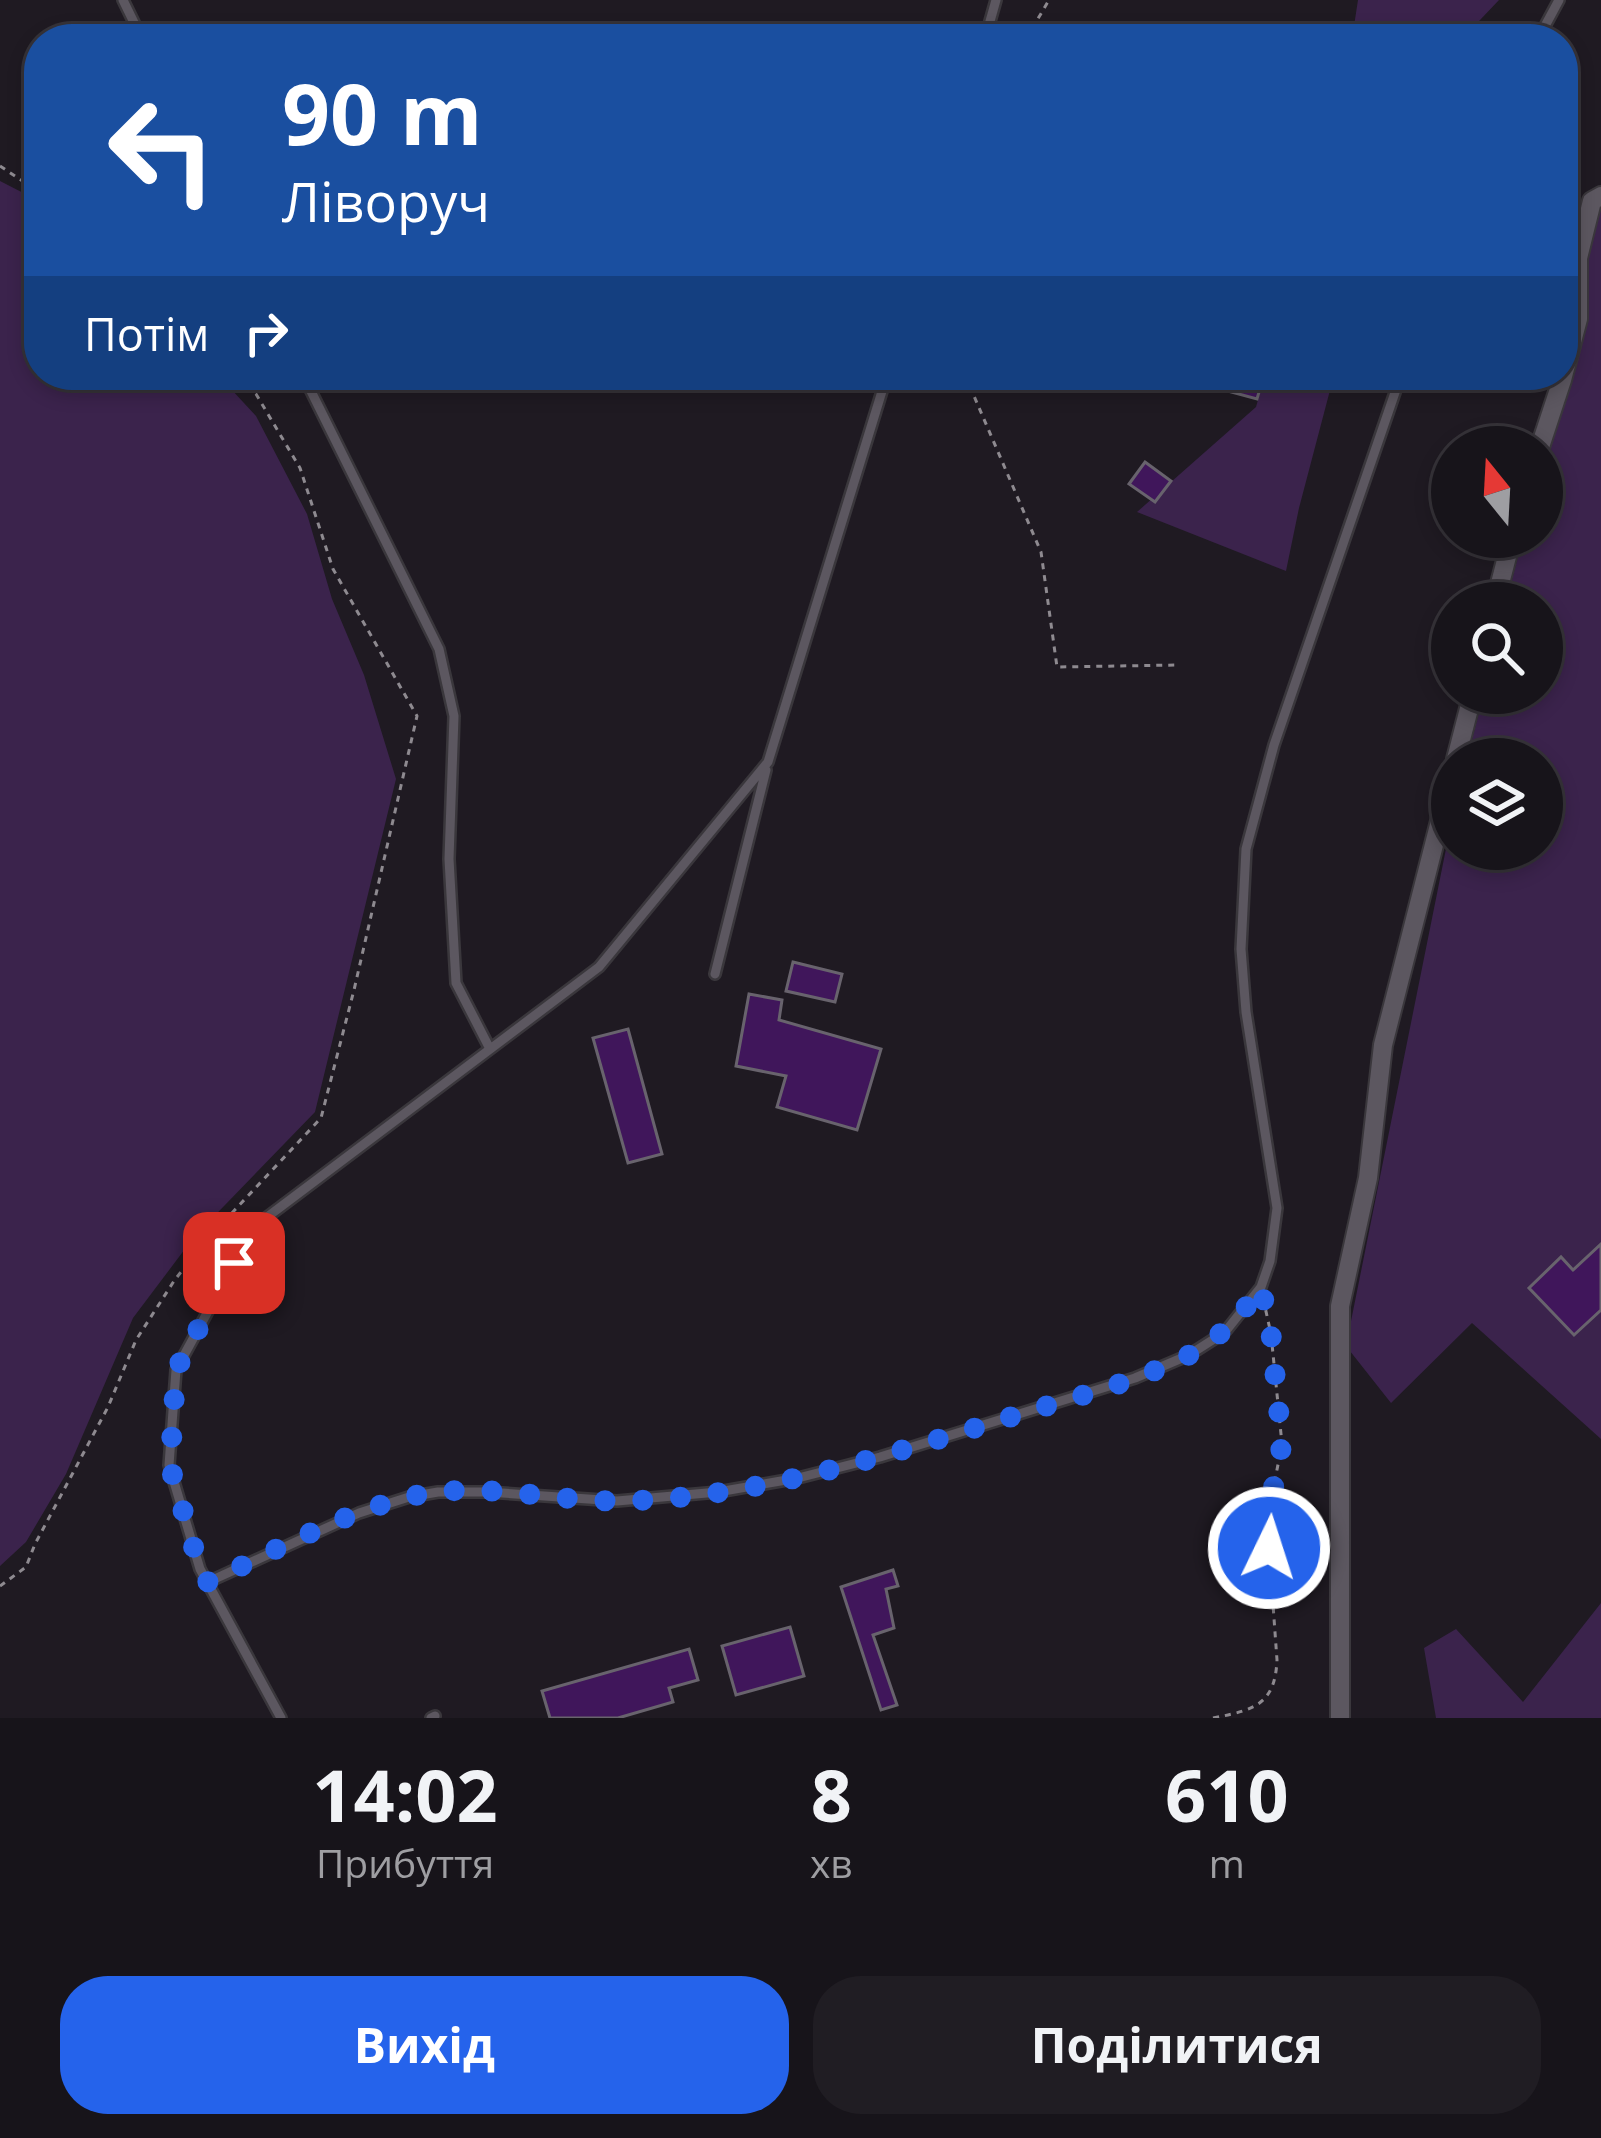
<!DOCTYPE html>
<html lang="uk">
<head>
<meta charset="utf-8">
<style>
	body { margin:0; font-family:"Open Sans",sans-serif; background:#201d23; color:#f1f3f6; height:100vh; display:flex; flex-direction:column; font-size:45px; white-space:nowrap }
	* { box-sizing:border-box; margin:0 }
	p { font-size:39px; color:#9e9ea2 }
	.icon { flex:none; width:66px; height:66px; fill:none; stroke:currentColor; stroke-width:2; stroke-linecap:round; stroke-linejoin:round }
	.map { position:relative; height:1718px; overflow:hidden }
	.drawer { display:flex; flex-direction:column; background:#17141a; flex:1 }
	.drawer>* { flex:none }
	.hud { position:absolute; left:24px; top:24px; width:1554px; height:366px; border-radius:48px; box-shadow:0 6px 18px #0003,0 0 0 3px #363339; background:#1a4fa0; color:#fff; overflow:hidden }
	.needle { width:78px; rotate:342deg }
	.controls { position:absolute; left:1431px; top:426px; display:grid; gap:24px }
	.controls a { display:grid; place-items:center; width:132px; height:132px; border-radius:50%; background:#17141a; box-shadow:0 6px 18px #0003,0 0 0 3px #363339; font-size:60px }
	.pin { position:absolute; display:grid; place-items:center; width:102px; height:102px; color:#fff; margin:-51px; border-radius:24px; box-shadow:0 6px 18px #0006 }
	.me { position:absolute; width:132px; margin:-66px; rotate:4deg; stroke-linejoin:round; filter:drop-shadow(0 0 9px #0008) }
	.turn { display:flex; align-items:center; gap:42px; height:252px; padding:0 60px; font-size:54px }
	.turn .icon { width:156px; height:156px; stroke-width:2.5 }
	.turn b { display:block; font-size:84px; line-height:102px }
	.then { display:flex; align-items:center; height:114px; padding:0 60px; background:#0003; gap:24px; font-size:45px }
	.eta { display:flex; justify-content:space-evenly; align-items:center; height:204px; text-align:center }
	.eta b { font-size:72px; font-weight:700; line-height:84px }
	.cta { display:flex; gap:24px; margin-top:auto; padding:24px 60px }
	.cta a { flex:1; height:138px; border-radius:48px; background:#2563eb; color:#fff; font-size:48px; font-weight:700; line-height:138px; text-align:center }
	.cta a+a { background:#201d23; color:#f1f3f6 }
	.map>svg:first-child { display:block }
	.green { fill:#3b234c }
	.building { fill:#40165b; stroke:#68636d; stroke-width:3 }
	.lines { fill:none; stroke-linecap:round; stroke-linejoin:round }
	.service-casing { stroke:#3a373c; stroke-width:14 }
	.minor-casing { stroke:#3a373c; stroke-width:22 }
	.path { stroke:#8e8a90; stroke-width:3; stroke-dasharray:6 6; stroke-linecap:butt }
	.service { stroke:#5c5760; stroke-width:9 }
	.minor { stroke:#5c5760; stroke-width:18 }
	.route { stroke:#2563eb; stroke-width:21; stroke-dasharray:0 37.8 }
</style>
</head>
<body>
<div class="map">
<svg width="1601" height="1718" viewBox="0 0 1601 1718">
	<rect width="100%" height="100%" fill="#1f1a22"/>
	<path class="green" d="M1358 0H1499L1462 39H1352Z
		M0 181 39 201V375H218L256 416 307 514 332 599 364 675 396 779 315 1112 194 1237 133 1318 66 1474 26 1542 0 1566Z
		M1601 203V1439L1472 1323 1391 1403 1346 1346 1452 819V849H1542V759H1467L1484 693H1542V603H1506L1523 537H1542V456L1586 269 1596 205Z
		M1265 375H1334L1299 508 1286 571 1137 512 1256 407Z
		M1601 1603V1718H1436L1424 1648 1456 1629 1523 1702Z"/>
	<path class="building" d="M1224 375H1264L1257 399 1220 389Z
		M1145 462 1171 481 1155 502 1129 484Z
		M793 962 842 974 835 1002 786 991Z
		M749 994 782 1000 779 1020 881 1049 857 1130 777 1107 786 1076 736 1066Z
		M628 1029 662 1154 628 1163 593 1038Z
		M1601 1244V1310L1574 1335 1529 1288 1561 1257 1573 1270Z
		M893 1570 898 1586 886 1589 894 1628 873 1635 897 1705 881 1710 841 1587Z
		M790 1627 804 1676 736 1695 722 1646Z
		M689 1649 698 1680 669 1688 673 1702 618 1718H550L542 1691Z"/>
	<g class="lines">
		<g class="service-casing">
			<path id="service" d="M123 0 142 39
				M985 39 996 0
				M1538 39 1559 0
				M303 375 439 649 454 716 449 859 456 983 490 1049
				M1139 375 1154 379
				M715 974 766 770
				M208 1582 359 1513 409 1497 438 1492H488L617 1501 718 1492 798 1478 880 1457 1135 1378 1189 1355 1225 1332 1261 1287 1270 1261 1277 1208 1246 1012 1241 949 1246 849 1274 745 1401 375
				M281 1718 200 1569 169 1465 176 1370 254 1227 599 967 768 762 887 375
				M431 1718 435 1716"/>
		</g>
		<g class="minor-casing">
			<path id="minor" d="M1540 447 1562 380 1578 319V258L1592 201 1601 196
				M1495 603 1512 537
				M1456 759 1473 693
				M1340 1718V1306L1368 1178 1383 1045 1452 774"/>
		</g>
		<path class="path" d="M1026 39 1049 0
			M0 166 39 192
			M965 375 1041 552 1057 667 1176 665
			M0 1586 26 1567 35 1544 108 1407 136 1340 174 1281 201 1246 321 1118 354 990 417 716 333 569 300 468 256 394 235 375
			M1213 1718C1254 1710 1275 1705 1277 1660L1267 1521 1282 1444 1271 1334 1265 1307"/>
		<use href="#service" class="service"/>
		<use href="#minor" class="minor"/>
	</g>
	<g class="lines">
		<path class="route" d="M234 1263 176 1370 170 1466 200 1569 208 1582C273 1552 339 1514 409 1497 477 1480 549 1501 618 1501 755 1499 887 1455 1017 1415 1074 1397 1135 1383 1189 1355 1220 1338 1241 1316 1261 1287L1271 1334 1282 1444 1267 1521 1269 1548"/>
	</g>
</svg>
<div class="controls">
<a><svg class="needle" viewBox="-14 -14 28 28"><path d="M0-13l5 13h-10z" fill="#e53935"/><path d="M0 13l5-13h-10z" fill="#9e9ea2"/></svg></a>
<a><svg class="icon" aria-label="search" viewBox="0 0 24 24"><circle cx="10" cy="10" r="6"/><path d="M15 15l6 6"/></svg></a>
<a><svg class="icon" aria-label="layers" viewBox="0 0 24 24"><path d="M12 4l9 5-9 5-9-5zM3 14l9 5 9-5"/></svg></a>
</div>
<div class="pin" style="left:234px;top:1263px;background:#d93025"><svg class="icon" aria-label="arrive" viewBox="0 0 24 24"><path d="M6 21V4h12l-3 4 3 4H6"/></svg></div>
<svg class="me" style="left:1269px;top:1548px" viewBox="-20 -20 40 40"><circle r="17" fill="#2563eb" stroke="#fff" stroke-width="3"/><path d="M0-11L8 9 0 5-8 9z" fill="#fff"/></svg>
<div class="hud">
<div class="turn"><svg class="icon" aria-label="left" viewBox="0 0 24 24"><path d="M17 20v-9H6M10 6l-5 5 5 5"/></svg><div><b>90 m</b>Ліворуч</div></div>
<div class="then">Потім<svg class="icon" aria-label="right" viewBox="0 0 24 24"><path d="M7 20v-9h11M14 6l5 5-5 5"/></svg></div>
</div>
</div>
<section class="drawer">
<div class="eta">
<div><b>14:02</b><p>Прибуття</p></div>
<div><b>8</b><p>хв</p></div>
<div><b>610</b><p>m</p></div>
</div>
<div class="cta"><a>Вихід</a><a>Поділитися</a></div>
</section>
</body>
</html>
